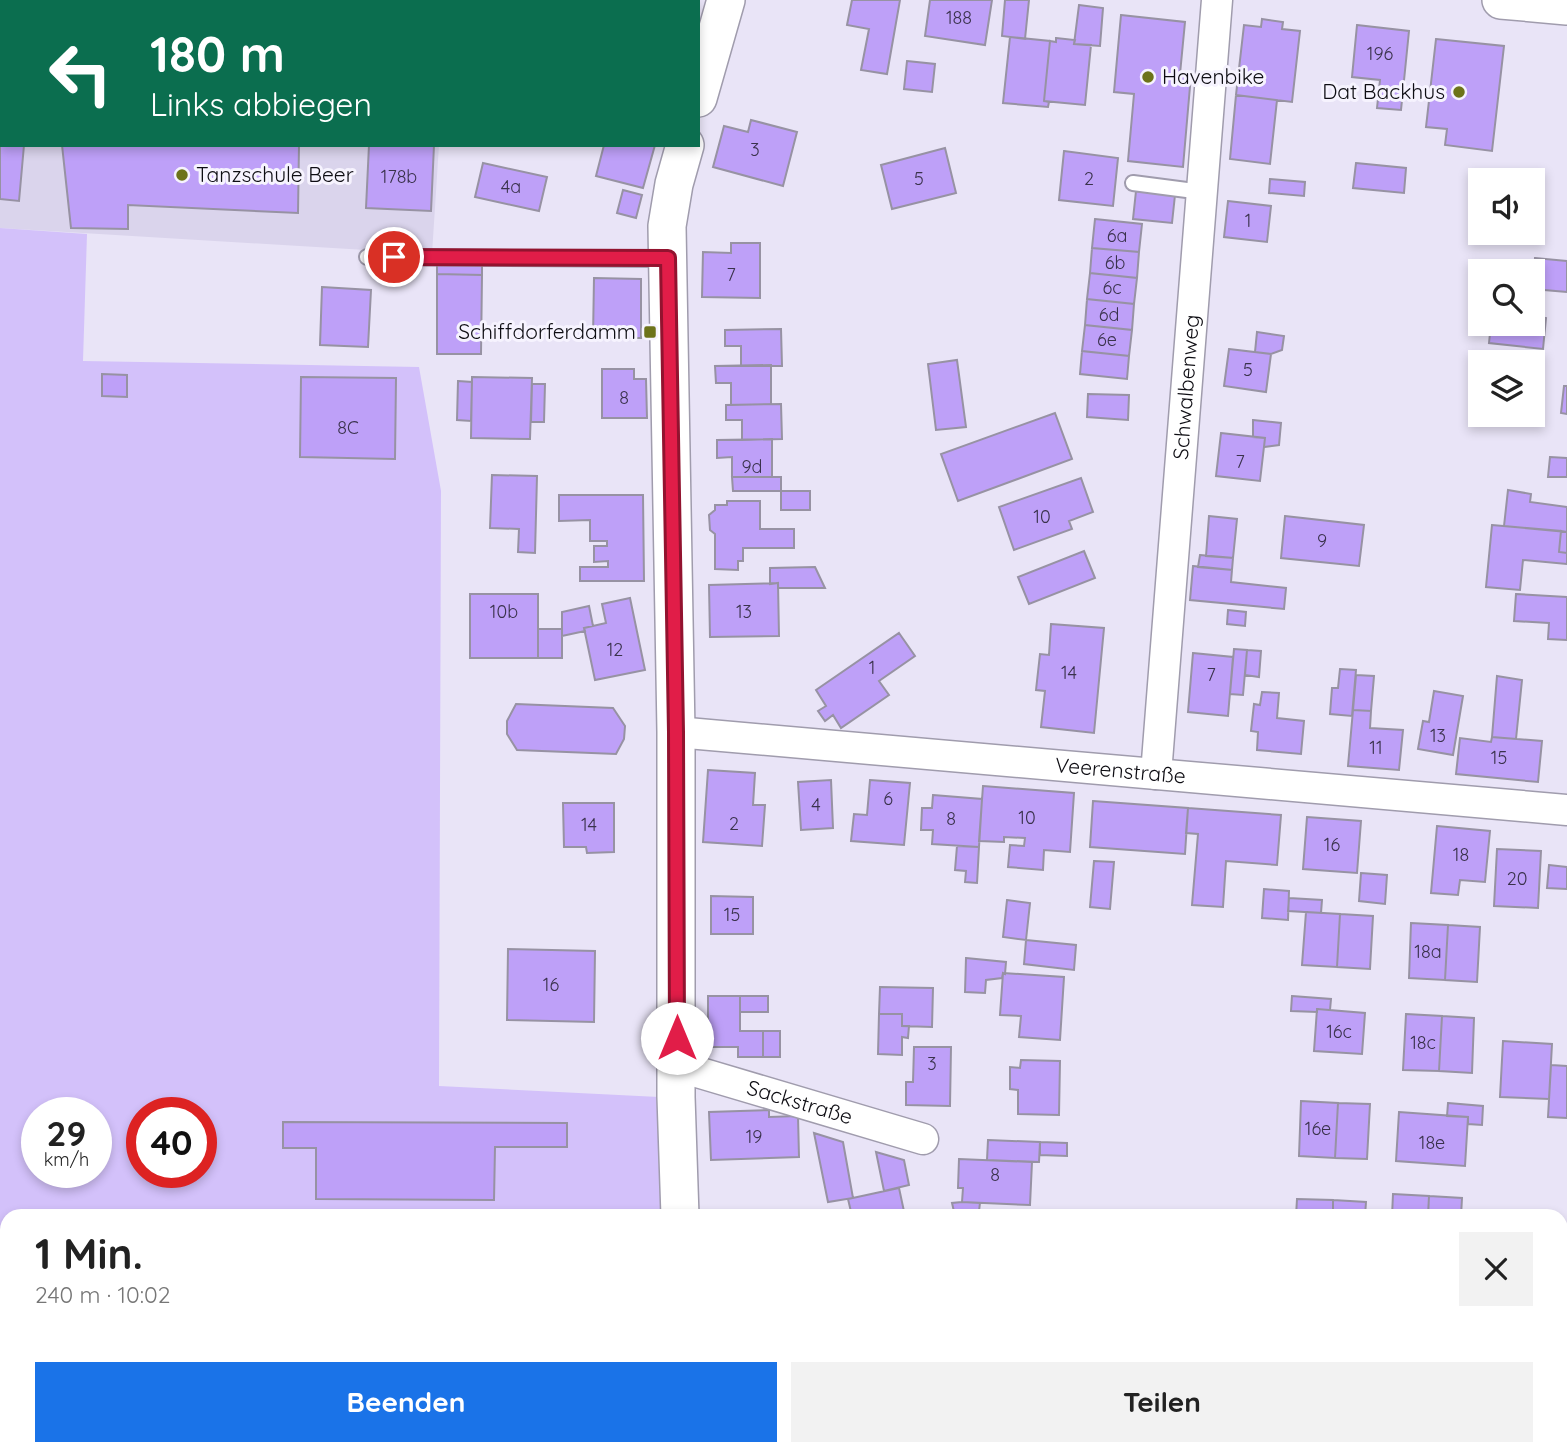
<!DOCTYPE html>
<html lang="de">
<head>
<meta charset="utf-8">
<style>
	body { margin:0; font-family:Quicksand,sans-serif; background:#f2f2f2; color:#222; height:100vh; display:flex; flex-direction:column; font-size:26px; white-space:nowrap }
	* { box-sizing:border-box; margin:0 }
	p { font-size:23px; color:#767676 }
	.icon { flex:none; width:38px; height:38px; fill:none; stroke:currentColor; stroke-width:2; stroke-linecap:round; stroke-linejoin:round }
	.map { position:relative; flex:1; overflow:hidden }
	.side { position:absolute; left:0px; top:1209px; width:1568px; height:247px; display:flex; flex-direction:column; background:#fff; border-radius:21px 21px 0 0; box-shadow:0 4px 10px #0003 }
	.side>* { flex:none }
	.guide { position:absolute; left:0px; top:0px; width:700px; height:147px; box-shadow:0 4px 10px #0003; background:#0b6e4f; color:#fff; overflow:hidden }
	.buttons { position:absolute; left:1468px; top:168px; display:grid; gap:14px }
	.buttons a { display:grid; place-items:center; width:77px; height:77px; border-radius:0px; background:#fff; box-shadow:0 4px 10px #0003; font-size:35px }
	.speed { position:absolute; left:21px; top:1097px; display:flex; gap:14px; font-size:35px; font-weight:700; text-align:center }
	.speed>* { display:grid; place-content:center; width:91px; height:91px; border-radius:50%; background:#fff; box-shadow:0 4px 10px #0003; line-height:1 }
	.speed small { font-size:18px; font-weight:400 }
	.speed .limit { border:10px solid #d22; background:#fff; color:#111 }
	.pin { position:absolute; display:grid; place-items:center; width:60px; height:60px; color:#fff; margin:-30px; border:4px solid #fff; border-radius:50%; box-shadow:0 2px 7px #0007 }
	.me { position:absolute; width:77px; margin:-38px; rotate:0deg; stroke-linejoin:round; filter:drop-shadow(0 0 5px #0008) }
	.turn { display:flex; align-items:center; gap:24px; height:147px; padding:0 35px; font-size:32px }
	.turn .icon { width:91px; height:91px; stroke-width:2.5 }
	.turn b { display:block; font-size:49px; line-height:60px }
	.round { display:grid; place-items:center; flex:none; width:74px; height:74px; border-radius:0px; background:#f2f2f2 }
	.overview { display:flex; align-items:center; justify-content:space-between; height:119px; padding:0 35px }
	h1 { font-size:42px; font-weight:700; line-height:52px }
	.cta { display:flex; gap:14px; margin-top:auto; padding:14px 35px }
	.cta a { flex:1; height:80px; border-radius:0px; background:#1a73e8; color:#fff; font-size:28px; font-weight:700; line-height:80px; text-align:center }
	.cta a+a { background:#f2f2f2; color:#222 }
	.map>svg:first-child { display:block }
	.built { fill:#dad4ec }
	.green { fill:#d3c1fa; fill-rule:evenodd }
	.lines { fill:none; stroke-linecap:round; stroke-linejoin:round }
	.stream { stroke:#745e9c; stroke-width:9 }
	.building { fill:#bea0f8; stroke:#9792a3; stroke-width:2 }
	.service-casing { stroke:#a09cad; stroke-width:18 }
	.minor-casing { stroke:#a09cad; stroke-width:33 }
	.tertiary-casing { stroke:#a09cad; stroke-width:40 }
	.secondary-casing { stroke:#a09cad; stroke-width:42 }
	.service { stroke:#fff; stroke-width:14 }
	.minor { stroke:#fff; stroke-width:30 }
	.tertiary { stroke:#fff; stroke-width:37 }
	.secondary { stroke:#fff; stroke-width:38 }
	.route-casing { stroke:#92132f; stroke-width:18 }
	.route { stroke:#e11d48; stroke-width:12 }
	.poi-dot { fill:#6d731a; stroke:#f6f3fe; stroke-width:2.5 }
	.labels { text-anchor:middle; stroke-width:6; stroke-linejoin:round; paint-order:stroke }
	.number-label { font-size:18px; fill:#3a324c }
	.poi-label { font-size:21px; fill:#0e0d13; stroke:#f6f3fe; text-anchor:start }
	.street-label { font-size:21px; fill:#0e0d13; stroke:#f6f3fe }
</style>
</head>
<body>
<div class="map">
<svg width="1567" height="1455" viewBox="0 0 1567 1455">
	<rect width="100%" height="100%" fill="#e9e4f7"/>
	<path class="built" d="M0 0H395V2H2V145H439L432 254 0 228Z"/>
	<path class="green" d="M0 228 87 234 83 361 419 367 441 491 439 1086 659 1097 662 1216H7V1407L0 1403ZM37 1113H96V1172H37ZM142 1113H201V1172H142Z
		M93 1449H646L647 1455H105Z"/>
	<g class="lines">
		<path class="stream" d="M0 1349 7 1353
			M208 1449 221 1455"/>
	</g>
	<path class="building" d="M0 0H25V2H2V47H0Z
		M852 0H900L887 74 861 70 869 29 847 25Z
		M930 0H992L985 45 925 36Z
		M1005 0H1029L1025 39 1002 36Z
		M1079 5 1103 8 1100 46 1074 44Z
		M1121 15 1185 22 1180 74 1191 75 1183 167 1128 161 1134 94 1114 92Z
		M1262 19 1283 22 1282 29 1300 31 1292 102 1236 95 1244 25 1261 27Z
		M1357 25 1409 31 1401 110 1377 108 1380 80 1352 77Z
		M1010 37 1050 41 1044 101 1049 102 1048 107 1003 103Z
		M1056 38 1075 40 1074 44 1091 45 1085 105 1044 101 1050 41 1056 42Z
		M1436 39 1504 46 1492 151 1445 145 1447 129 1426 127Z
		M0 47H2V145H24L19 201 0 199Z
		M907 61 935 64 932 92 904 89Z
		M1236 95 1277 100 1270 164 1230 159Z
		M751 120 797 132 783 186 713 167 724 126 748 132Z
		M62 145H299L298 213 128 205V229L71 228Z
		M369 145H434L431 211 366 208Z
		M604 145H655L643 188 596 176Z
		M945 148 956 193 892 209 881 165Z
		M1064 151 1118 158 1113 206 1059 200Z
		M483 163 547 177 539 211 475 197Z
		M1356 163 1406 168 1404 193 1353 188Z
		M1270 179 1305 182 1304 196 1269 193Z
		M623 190 642 195 636 218 617 213Z
		M1136 191 1175 195 1172 223 1133 219Z
		M1228 201 1271 206 1267 242 1224 237Z
		M1095 219 1142 224 1139 252 1092 248Z
		M731 243H760V298L702 297 703 252 731 253Z
		M1092 248 1139 252 1137 278 1090 273Z
		M1535 258 1567 261V292L1533 289Z
		M437 261H482V275L437 274Z
		M1090 273 1137 278 1134 304 1087 299Z
		M437 274 482 275 481 354H437Z
		M594 278 641 279V338H593Z
		M322 287 371 290 368 347 320 345Z
		M1087 299 1134 304 1132 330 1085 325Z
		M1533 316 1546 318 1543 349 1489 343 1491 324H1533Z
		M1085 325 1132 330 1129 356 1082 351Z
		M781 329 782 366H741V346H725V330Z
		M1257 332 1284 336 1282 350 1271 354 1255 352Z
		M1229 349 1271 354 1266 392 1224 386Z
		M1082 351 1129 356 1127 379 1080 374Z
		M957 360 966 427 936 430 928 364Z
		M771 365V404L731 405V383H716L715 366Z
		M602 369H634V379H646L647 418H602Z
		M102 374 127 375V397L102 396Z
		M301 377 396 378 395 459 300 457Z
		M472 377 532 378 530 439 471 438Z
		M458 381 472 382 471 421 457 420Z
		M532 384H545L544 422H531Z
		M1564 386H1567V414L1561 413Z
		M1088 394 1129 395 1128 420 1087 417Z
		M781 404 782 439 742 440V420H726V405Z
		M1055 413 1072 459 958 501 941 454Z
		M1253 420 1281 423 1279 445 1264 447 1265 438 1253 437Z
		M1221 433 1265 438 1260 481 1216 476Z
		M772 439V477H732V457L717 458V440Z
		M1550 457 1567 458V477H1548Z
		M492 475 537 476 535 553 518 552 519 529 490 528Z
		M732 477H781V491H733Z
		M1081 478 1093 512 1069 521 1072 529 1014 550 999 507Z
		M1508 490 1531 494 1530 502 1567 507V532L1504 526Z
		M781 491H810V510H781Z
		M559 495H643L644 581H580V567H608V561L594 562V546H607V541H590V520L559 521Z
		M727 501H760V529H794V548H743V561H738V570L715 569V534L710 530 709 515 715 510V505H727Z
		M1209 516 1237 519 1233 558 1206 556Z
		M1285 516 1364 525 1359 566 1281 558Z
		M1492 525 1561 531 1559 552 1567 553V564L1523 560 1520 590 1486 587Z
		M1561 531 1567 532V553L1559 552Z
		M1084 551 1095 578 1029 604 1018 577Z
		M1200 555 1233 558 1232 570 1198 567Z
		M1193 566 1232 570 1231 582 1286 588 1284 609 1190 600Z
		M815 567 825 588H778V583L770 584V568Z
		M778 583 779 636 710 637 709 585Z
		M470 594H538V658H470Z
		M1516 594 1567 597V640L1548 639 1549 623 1514 621Z
		M630 598 645 670 595 680 584 628 606 623 602 604Z
		M589 606 593 626 584 628 585 631 562 636V612Z
		M1228 610 1246 612 1245 626 1227 624Z
		M1051 624 1104 628 1094 733 1041 727 1045 691 1036 690 1040 654 1049 655Z
		M538 629H562V658H538Z
		M899 633 915 656 879 681 889 695 841 728 833 715 825 721 818 711 826 706 816 690Z
		M1234 649 1247 650 1243 695 1230 694Z
		M1247 650 1261 651 1259 677 1245 675Z
		M1193 653 1233 657 1228 716 1188 712Z
		M1340 669 1356 670 1352 716 1330 714 1332 688H1338Z
		M1356 675 1374 676 1371 711 1353 710Z
		M1497 676 1522 680 1516 739 1492 737Z
		M1434 691 1463 696 1453 755 1418 749 1423 721 1429 722Z
		M1262 692 1279 693 1277 718 1304 721 1301 754 1257 750 1258 732 1251 731 1254 704 1260 705Z
		M516 704 613 708 625 726 624 739 616 754 517 750 507 734V721Z
		M1353 710 1371 711 1370 728 1403 730 1399 770 1348 766Z
		M1492 737 1542 741 1538 782 1456 774 1460 738 1491 742Z
		M708 770 755 773 753 805H765L762 846 703 842Z
		M831 780 833 828 801 830 798 782Z
		M870 780 910 783 904 845 851 841 854 814 867 815Z
		M983 786 1074 793 1070 852 1044 850 1043 870 1008 867 1010 845 1024 846 1025 838 1004 837V842L979 841Z
		M933 795 982 799 979 847 932 844 933 830H921L922 808H932Z
		M1093 801 1188 808 1185 854 1090 847Z
		M563 803H614V852L587 853 586 847H564Z
		M1188 808 1281 815 1277 865 1226 861 1223 907 1192 905 1198 834 1186 833Z
		M1307 817 1361 821 1357 873 1303 869Z
		M1437 826 1490 831 1485 882 1460 880 1458 895 1431 893Z
		M957 846 979 847 977 883 965 882 966 871 955 870Z
		M1497 849 1541 851 1538 908 1494 906Z
		M1094 861 1114 862 1110 909 1090 907Z
		M1549 865 1567 867V889L1547 888Z
		M1361 873 1387 875 1385 904 1359 901Z
		M1264 889 1289 891 1288 920 1262 918Z
		M711 896 753 897V934H711Z
		M1289 898 1322 900 1321 913 1288 911Z
		M1007 900 1030 903 1026 940 1003 937Z
		M1306 912 1340 914 1337 967 1302 965Z
		M1340 914 1373 916 1370 969 1337 967Z
		M1411 923 1448 925 1445 980 1409 978Z
		M1448 925 1480 927 1477 982 1445 980Z
		M1026 940 1076 945 1074 970 1024 964Z
		M508 949 595 951 594 1022 507 1020Z
		M966 958 1006 962 1005 974 1003 973 1002 978 986 980 985 993 965 992Z
		M1003 973 1064 977 1060 1040 1019 1037 1021 1016 1000 1015Z
		M880 987 933 988 932 1027 902 1026V1014H879Z
		M708 996H740V1031H763V1057H738V1047H708Z
		M740 996H768V1012H740Z
		M1292 996 1331 999 1330 1010 1317 1009V1012L1291 1011Z
		M1317 1009 1365 1013 1362 1054 1314 1051Z
		M879 1014H902V1026H909L908 1038 902 1037V1055L878 1054Z
		M1406 1014 1442 1016 1439 1071 1403 1070Z
		M1442 1016 1474 1018 1472 1073 1439 1071Z
		M763 1031H780V1057H763Z
		M1503 1041 1552 1044 1549 1099 1500 1097Z
		M914 1047H951L950 1106 906 1105V1082H913Z
		M1021 1060 1060 1061 1059 1115 1018 1114V1090L1010 1089V1067L1020 1068Z
		M1551 1065 1567 1066V1118L1548 1117Z
		M1301 1101 1338 1103 1335 1158 1299 1156Z
		M1338 1103 1370 1104 1367 1159 1335 1158Z
		M1448 1103 1483 1106 1482 1125 1468 1124V1117L1447 1116Z
		M769 1110V1117L798 1116 799 1157 711 1160 709 1112Z
		M1399 1112 1468 1117 1465 1166 1396 1161Z
		M283 1122 567 1123V1147H495L494 1200 316 1199V1148H283Z
		M814 1133 843 1142 853 1198 828 1202Z
		M988 1140 1040 1142 1039 1162 987 1160Z
		M1040 1142 1067 1143V1156L1040 1155Z
		M876 1152 904 1160 909 1185 884 1191Z
		M959 1159 1032 1162 1030 1205 962 1202 963 1188H958Z
		M899 1188 905 1216H852L848 1199Z
		M1393 1194 1429 1196 1428 1216H1392Z
		M1429 1196 1462 1198 1461 1216H1428Z
		M1297 1199 1333 1200V1216H1296Z
		M1333 1200 1366 1202 1365 1216H1333Z
		M962 1202 980 1203 979 1211H984L983 1216H955L952 1203Z
		M803 1449H843L844 1453 837 1455H805Z"/>
	<g class="lines">
		<g class="service-casing">
			<path id="service" d="M1133 183 1202 192
				M367 257 667 259"/>
		</g>
		<g class="minor-casing">
			<g id="minor">
				<path id="s1" d="M676 732 1567 810"/>
				<path id="s2" d="M1156 774 1217 0"/>
				<path id="s3" d="M677 1066 923 1139"/>
			</g>
		</g>
		<g class="tertiary-casing">
			<path id="tertiary" d="M1501 0 1567 6
				M698 98 726 0
				M680 1216 676 1097V732L667 226 674 184 685 145
				M691 1449V1455"/>
		</g>
		<g class="secondary-casing">
			<path id="secondary" d="M0 1412 7 1416
				M40 1449 69 1455"/>
		</g>
		<use href="#service" class="service"/>
		<use href="#minor" class="minor"/>
		<use href="#tertiary" class="tertiary"/>
		<use href="#secondary" class="secondary"/>
	</g>
	<g class="lines">
		<g class="route-casing">
			<path id="route" d="M394 257 668 258 676 732 677 1038"/>
		</g>
		<use href="#route" class="route"/>
	</g>
	<g class="poi-dot">
		<circle cx="1148" cy="77" r="7"/>
		<circle cx="1459" cy="92" r="7"/>
		<circle cx="182" cy="175" r="7"/>
		<rect x="643" y="325" width="14" height="14" rx="3.5"/>
	</g>
	<g class="labels">
		<g class="number-label">
			<text x="959" y="24">188</text>
			<text x="1380" y="60">196</text>
			<text x="755" y="156">3</text>
			<text x="399" y="183">178b</text>
			<text x="919" y="185">5</text>
			<text x="1089" y="185">2</text>
			<text x="511" y="193">4a</text>
			<text x="1248" y="227">1</text>
			<text x="1117" y="242">6a</text>
			<text x="1115" y="269">6b</text>
			<text x="731" y="281">7</text>
			<text x="1112" y="294">6c</text>
			<text x="1109" y="321">6d</text>
			<text x="1107" y="346">6e</text>
			<text x="1248" y="376">5</text>
			<text x="624" y="404">8</text>
			<text x="348" y="434">8C</text>
			<text x="1240" y="468">7</text>
			<text x="752" y="473">9d</text>
			<text x="1042" y="523">10</text>
			<text x="1322" y="547">9</text>
			<text x="504" y="618">10b</text>
			<text x="744" y="618">13</text>
			<text x="615" y="656">12</text>
			<text x="872" y="674">1</text>
			<text x="1069" y="679">14</text>
			<text x="1211" y="681">7</text>
			<text x="1438" y="742">13</text>
			<text x="1376" y="754">11</text>
			<text x="1499" y="764">15</text>
			<text x="888" y="805">6</text>
			<text x="816" y="811">4</text>
			<text x="1027" y="824">10</text>
			<text x="951" y="825">8</text>
			<text x="734" y="830">2</text>
			<text x="589" y="831">14</text>
			<text x="1332" y="851">16</text>
			<text x="1461" y="861">18</text>
			<text x="1517" y="885">20</text>
			<text x="732" y="921">15</text>
			<text x="1428" y="958">18a</text>
			<text x="551" y="991">16</text>
			<text x="1339" y="1038">16c</text>
			<text x="1423" y="1049">18c</text>
			<text x="932" y="1070">3</text>
			<text x="1318" y="1135">16e</text>
			<text x="754" y="1143">19</text>
			<text x="1432" y="1149">18e</text>
			<text x="995" y="1181">8</text>
		</g>
		<g class="poi-label">
			<text x="1162" y="84">Havenbike</text>
			<text x="1445" y="99" text-anchor="end">Dat Backhus</text>
			<text x="196" y="182">Tanzschule Beer</text>
			<text x="636" y="339" text-anchor="end">Schiffdorferdamm</text>
		</g>
		<g class="street-label">
			<text dy="7" stroke="none"><textPath href="#s2" startOffset="388">Schwalbenweg</textPath></text>
			<text dy="7" stroke="none"><textPath href="#s1" startOffset="446">Veerenstraße</textPath></text>
			<text dy="7" stroke="none"><textPath href="#s3" startOffset="128">Sackstraße</textPath></text>
		</g>
	</g>
</svg>
<div class="buttons">
<a><svg class="icon" aria-label="sound" viewBox="0 0 24 24"><path d="M4 9h4l5-4v14l-5-4H4zM17 9q2 3 0 6"/></svg></a>
<a><svg class="icon" aria-label="search" viewBox="0 0 24 24"><circle cx="10" cy="10" r="6"/><path d="M15 15l6 6"/></svg></a>
<a><svg class="icon" aria-label="layers" viewBox="0 0 24 24"><path d="M12 4l9 5-9 5-9-5zM3 14l9 5 9-5"/></svg></a>
</div>
<div class="speed"><div>29<small>km/h</small></div><div class="limit">40</div></div>
<div class="pin" style="left:394px;top:257px;background:#d93025"><svg class="icon" aria-label="arrive" viewBox="0 0 24 24"><path d="M6 21V4h12l-3 4 3 4H6"/></svg></div>
<svg class="me" style="left:677px;top:1038px" viewBox="-20 -20 40 40"><circle r="19" fill="#fff"/><path d="M0-13L10 11 0 6-10 11z" fill="#e11d48"/></svg>
<div class="guide">
<div class="turn"><svg class="icon" aria-label="left" viewBox="0 0 24 24"><path d="M17 20v-9H6M10 6l-5 5 5 5"/></svg><div><b>180 m</b>Links abbiegen</div></div>
</div>
<section class="side">
<div class="overview"><div><h1>1 Min.</h1><p>240 m · 10:02</p></div><a class="round"><svg class="icon" aria-label="close" viewBox="0 0 24 24"><path d="M6 6l12 12M18 6L6 18"/></svg></a></div>
<div class="cta"><a>Beenden</a><a>Teilen</a></div>
</section>
</div>
</body>
</html>
